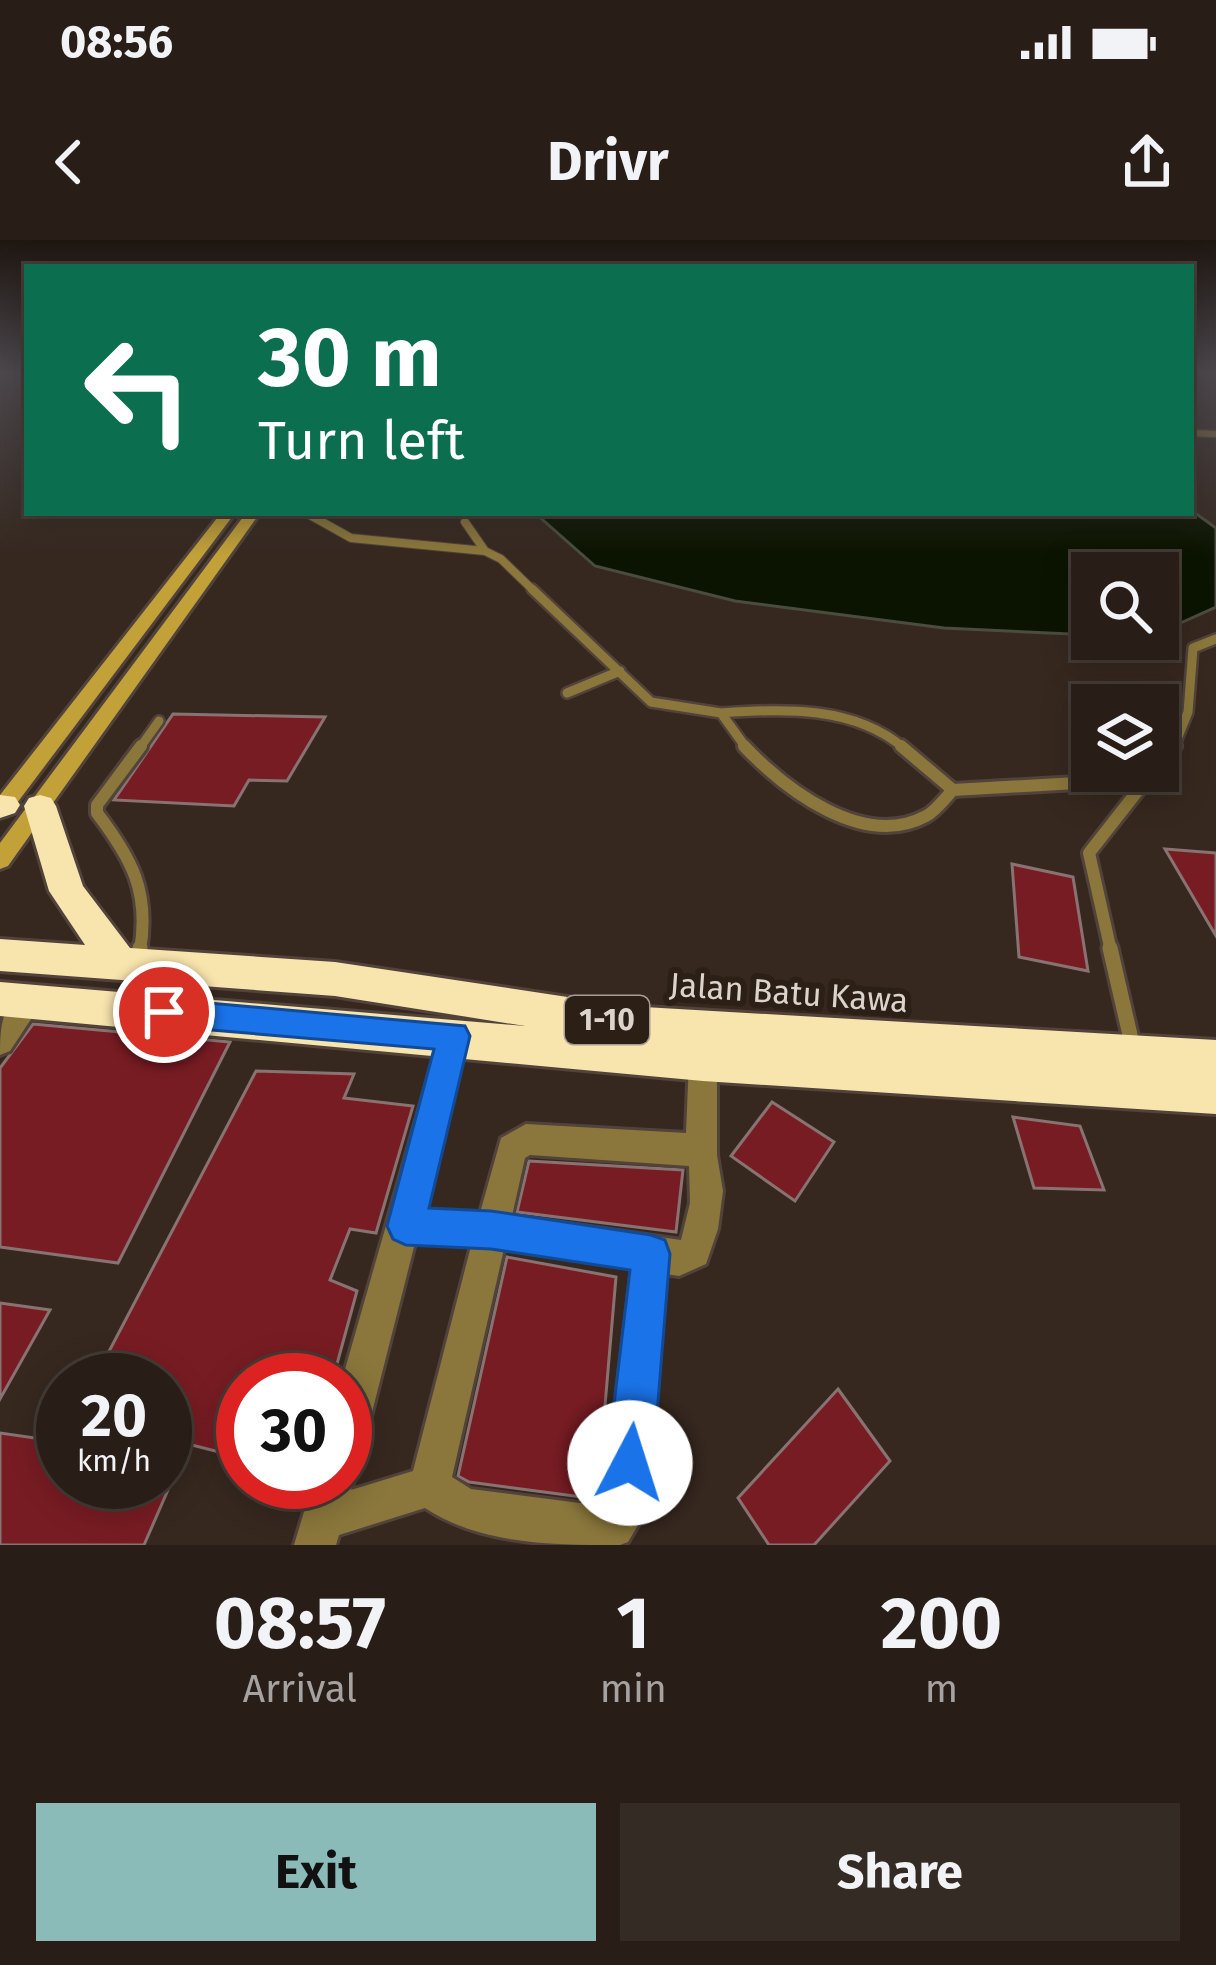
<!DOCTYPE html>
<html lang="en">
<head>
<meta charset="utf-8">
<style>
	body { margin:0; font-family:"Fira Sans",sans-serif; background:#342b24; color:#f1f3f6; height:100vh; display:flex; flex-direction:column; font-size:45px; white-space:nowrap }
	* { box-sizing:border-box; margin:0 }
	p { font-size:39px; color:#a5a2a1 }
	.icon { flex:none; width:66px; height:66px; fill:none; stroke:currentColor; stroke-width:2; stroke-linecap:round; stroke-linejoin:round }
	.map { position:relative; height:1305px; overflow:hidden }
	.panel { display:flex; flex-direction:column; background:#281e17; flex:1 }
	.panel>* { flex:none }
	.guide { position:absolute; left:24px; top:24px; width:1170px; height:252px; border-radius:0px; box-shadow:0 6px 30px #0003,0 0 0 3px #443c36; background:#0b6e4f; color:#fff; overflow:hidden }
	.tools { position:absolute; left:1071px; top:312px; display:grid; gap:24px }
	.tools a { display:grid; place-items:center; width:108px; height:108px; border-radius:0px; background:#281e17; box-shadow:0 6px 30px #0003,0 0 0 3px #443c36; font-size:60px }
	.speed { position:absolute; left:36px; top:1113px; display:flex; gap:24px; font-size:60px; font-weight:700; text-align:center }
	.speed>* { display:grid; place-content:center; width:156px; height:156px; border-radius:50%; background:#281e17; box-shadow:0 6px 30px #0003,0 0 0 3px #443c36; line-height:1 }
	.speed small { font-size:30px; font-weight:400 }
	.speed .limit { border:18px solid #d22; background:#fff; color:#111 }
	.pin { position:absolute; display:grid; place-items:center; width:102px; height:102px; color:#fff; margin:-51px; border:6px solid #fff; border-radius:50%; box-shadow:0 3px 12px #0007 }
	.me { position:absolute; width:132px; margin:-66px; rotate:5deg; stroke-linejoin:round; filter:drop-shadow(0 0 9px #0008) }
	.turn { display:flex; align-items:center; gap:42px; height:252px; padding:0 36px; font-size:54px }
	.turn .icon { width:156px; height:156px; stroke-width:2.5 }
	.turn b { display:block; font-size:84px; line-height:102px }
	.eta { display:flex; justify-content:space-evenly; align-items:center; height:204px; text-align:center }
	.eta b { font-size:72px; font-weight:700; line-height:84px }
	.action { display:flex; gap:24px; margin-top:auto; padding:24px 36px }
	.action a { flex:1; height:138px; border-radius:0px; background:#8bbbb9; color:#111; font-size:48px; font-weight:700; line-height:138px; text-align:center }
	.action a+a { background:#342b24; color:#f1f3f6 }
	.status { display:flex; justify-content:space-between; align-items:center; height:84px; padding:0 60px; background:#281e17; direction:ltr }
	.status svg { height:33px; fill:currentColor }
	header { display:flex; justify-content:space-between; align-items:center; height:156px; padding:0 36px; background:#281e17; font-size:54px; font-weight:700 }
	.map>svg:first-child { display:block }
	.water { fill:#0b1400; stroke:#4a4d3e; stroke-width:3 }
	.building { fill:#781c23; stroke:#887372; stroke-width:3 }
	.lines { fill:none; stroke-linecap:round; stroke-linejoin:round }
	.lane-far4-casing { stroke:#51433b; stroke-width:9 }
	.lane-far3-casing { stroke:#51433b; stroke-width:10 }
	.lane-far2-casing { stroke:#51433b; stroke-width:14 }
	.lane-far1-casing { stroke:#51433b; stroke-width:18 }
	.lane-casing { stroke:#51433b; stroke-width:21 }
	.street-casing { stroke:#51433b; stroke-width:6 }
	.secondary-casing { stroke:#51433b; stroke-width:6 }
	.highway-casing { stroke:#51433b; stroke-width:6 }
	.lane-far4 { stroke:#8b773b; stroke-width:6 }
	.lane-far3 { stroke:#8b773b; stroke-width:8 }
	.lane-far2 { stroke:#8b773b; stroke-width:9 }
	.lane-far1 { stroke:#8b773b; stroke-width:12 }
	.lane { stroke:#8b773b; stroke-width:15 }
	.street { fill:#8b773b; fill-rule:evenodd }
	.secondary { fill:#c2a138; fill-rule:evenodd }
	.highway { fill:#f8e4ad; fill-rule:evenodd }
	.route { fill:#1a73e8; stroke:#114b97; stroke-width:3 }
	.labels { text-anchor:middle; stroke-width:12; stroke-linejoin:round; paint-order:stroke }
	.shield { fill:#2c1f15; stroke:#a79d96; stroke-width:3 }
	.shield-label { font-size:30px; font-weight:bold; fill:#dcd3cd }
	.street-label { font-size:33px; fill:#dcd3cd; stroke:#2c1f15 }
</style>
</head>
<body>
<div class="status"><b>08:56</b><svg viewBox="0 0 49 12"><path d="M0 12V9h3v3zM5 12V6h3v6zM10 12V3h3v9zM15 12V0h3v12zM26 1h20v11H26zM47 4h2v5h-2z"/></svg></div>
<header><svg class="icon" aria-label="back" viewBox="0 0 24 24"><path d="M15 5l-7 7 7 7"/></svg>Drivr<svg class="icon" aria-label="share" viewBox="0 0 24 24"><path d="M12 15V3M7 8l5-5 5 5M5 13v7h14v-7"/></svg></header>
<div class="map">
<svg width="1216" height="1305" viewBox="0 0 1216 1305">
	<rect width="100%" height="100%" fill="#36281f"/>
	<path class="water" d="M1191 270 1216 288V367L1158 393V333H1092V395L944 388 735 361 595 326 535 273Z"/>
	<path class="building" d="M173 474 325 477 287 541 249 540 234 566 114 560Z
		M1165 609 1216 613V696Z
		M1012 624 1073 637 1088 731 1019 717Z
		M33 784 230 802 118 1023 0 1007V828Z
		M256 831 354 834 344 858 413 866 376 993 350 989 330 1040 357 1051 334 1135 294 1127 289 1140H243V1218L188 1204 144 1305H0V1193L63 1202V1242H165V1140H94Z
		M772 862 834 902 795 961 731 916Z
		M1013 877 1080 886 1104 950 1034 948Z
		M529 921 683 930 676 992 517 972Z
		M507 1017 616 1037 597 1259 469 1242 458 1236Z
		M0 1063 50 1070 0 1159Z
		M838 1149 890 1221 814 1305H769L738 1258Z"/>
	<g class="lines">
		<g class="lane-far4-casing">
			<path id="lane-far4" d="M1191 193 1216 194"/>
		</g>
		<g class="lane-far3-casing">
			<path id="lane-far3" d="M252 274H308L351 298 485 311 501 319 535 352
				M465 282 485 311"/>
		</g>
		<g class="lane-far2-casing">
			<path id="lane-far2" d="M532 349 651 462 721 473
				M567 453 620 431
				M721 473 747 509
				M721 473C784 469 854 465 905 509
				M139 509 159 481
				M1173 509 1188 472 1193 408 1216 399"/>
		</g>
		<g class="lane-far1-casing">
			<path id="lane-far1" d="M744 506C785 549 863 610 926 576 936 571 945 558 953 550L901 506
				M1158 528 1175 506
				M953 550 1147 539 1089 613 1111 711
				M140 711C150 652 132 619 97 573V565L141 506"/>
		</g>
		<g class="lane-casing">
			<path id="lane" d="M1110 708 1133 808
				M138 722 140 708"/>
		</g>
		<g class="street-casing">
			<path id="street" d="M29 749 39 753 43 761 10 811 0 815C0 788 1 761 29 749Z
				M454 783 464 787 468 796 424 970 480 973 501 898 526 884 686 893 689 821 693 812 703 808 713 812 717 821V915L723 951 718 989 706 1024 679 1036 666 1034 647 1270 628 1302 620 1305C555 1305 481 1305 425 1268L339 1295 336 1305H294L313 1242H345V1227L353 1242 351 1250 413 1231 471 1006 415 1003 365 1200 359 1214 345 1220 342 1140 440 796 444 787ZM530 915 689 926 690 963 681 1000 512 976 525 918ZM504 1009 632 1028 603 1266 471 1249 452 1237Z"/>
		</g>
		<g class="secondary-casing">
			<path id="secondary" d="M221 273H235L8 575 0 577V555Z
				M246 273H260L8 626 0 629V603Z"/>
		</g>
		<g class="highway-casing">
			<path id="highway" d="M0 555 15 557 20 565 15 573 0 578Z
				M40 555 51 558 56 566 83 646 130 708 335 722 627 766 1216 800V874L703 841 0 776V742L525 786 335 756 0 731V699L85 705 49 651 24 566 29 558Z"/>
		</g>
		<use href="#lane-far4" class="lane-far4"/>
		<use href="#lane-far3" class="lane-far3"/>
		<use href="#lane-far2" class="lane-far2"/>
		<use href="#lane-far1" class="lane-far1"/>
		<use href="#lane" class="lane"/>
		<use href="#street" class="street"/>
		<use href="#secondary" class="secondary"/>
		<use href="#highway" class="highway"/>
	</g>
	<linearGradient id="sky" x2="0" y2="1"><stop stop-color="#1e1611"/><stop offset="0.42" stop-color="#4c484d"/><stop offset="1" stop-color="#4c484d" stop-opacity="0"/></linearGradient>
	<rect width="1216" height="316" fill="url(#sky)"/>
	<path class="route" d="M164 759 465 786 470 796 429 968 491 971 651 995 665 1000 670 1014 653 1223 646 1239 630 1246 614 1239 607 1223 630 1030 491 1009 406 1005 393 999 387 986 434 809 164 786 153 782 148 772 153 763Z"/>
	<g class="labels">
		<rect class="shield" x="565" y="756" width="84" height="48" rx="9"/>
		<g class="shield-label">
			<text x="607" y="790">1-10</text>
		</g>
		<g class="street-label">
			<text transform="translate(789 752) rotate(4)" y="12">Jalan Batu Kawa</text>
		</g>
	</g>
</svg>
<div class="tools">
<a><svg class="icon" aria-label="search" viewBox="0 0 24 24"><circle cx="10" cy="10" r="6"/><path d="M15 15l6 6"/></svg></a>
<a><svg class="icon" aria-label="layers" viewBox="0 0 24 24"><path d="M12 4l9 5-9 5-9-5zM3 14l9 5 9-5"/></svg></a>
</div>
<div class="speed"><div>20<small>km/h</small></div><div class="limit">30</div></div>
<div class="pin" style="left:164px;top:772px;background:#d93025"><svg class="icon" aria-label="arrive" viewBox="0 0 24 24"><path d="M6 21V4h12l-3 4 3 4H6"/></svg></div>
<svg class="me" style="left:630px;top:1223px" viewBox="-20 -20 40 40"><circle r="19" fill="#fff"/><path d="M0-13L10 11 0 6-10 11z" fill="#1a73e8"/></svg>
<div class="guide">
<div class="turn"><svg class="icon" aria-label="left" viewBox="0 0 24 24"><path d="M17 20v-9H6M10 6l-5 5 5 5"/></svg><div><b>30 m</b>Turn left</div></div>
</div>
</div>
<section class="panel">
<div class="eta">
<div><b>08:57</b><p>Arrival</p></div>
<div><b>1</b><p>min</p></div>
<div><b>200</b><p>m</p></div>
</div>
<div class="action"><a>Exit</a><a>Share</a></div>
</section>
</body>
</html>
